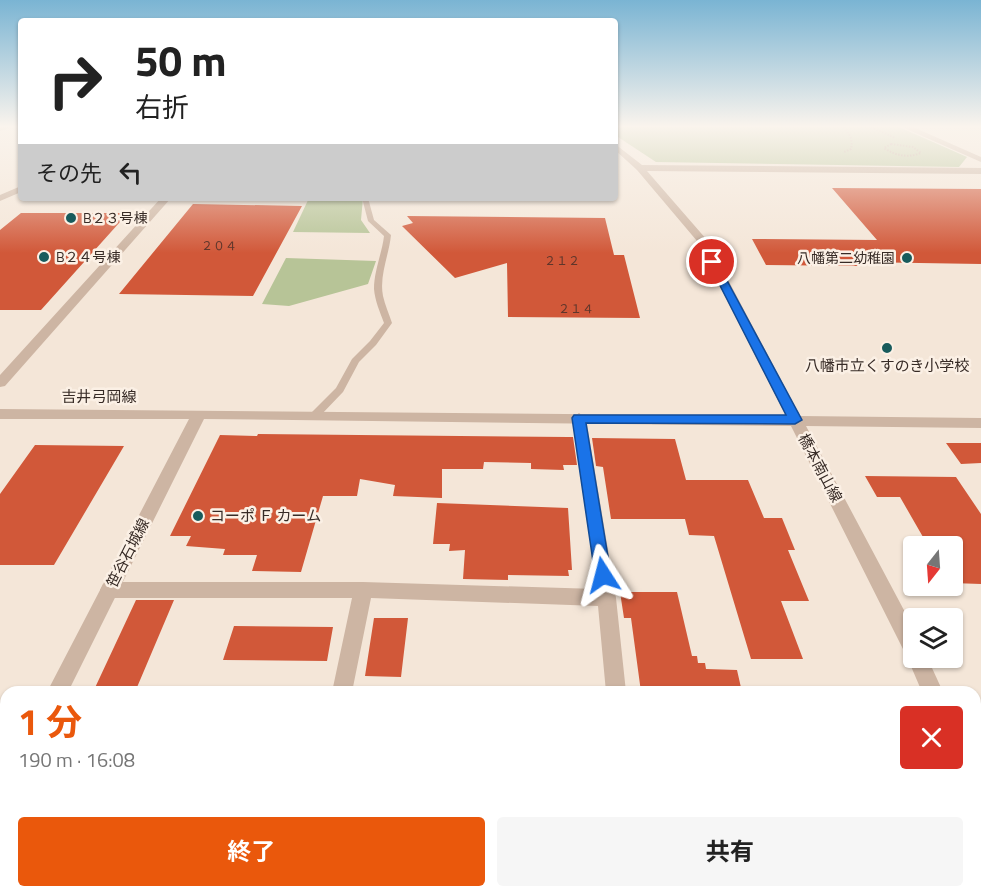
<!DOCTYPE html>
<html lang="ja">
<head>
<meta charset="utf-8">
<style>
	body { margin:0; font-family:"Titillium Web","Noto Sans JP",sans-serif; background:#f6f6f6; color:#222; height:100vh; display:flex; flex-direction:column; font-size:22px; white-space:nowrap }
	* { box-sizing:border-box; margin:0 }
	p { font-size:20px; color:#767676 }
	.icon { flex:none; width:33px; height:33px; fill:none; stroke:currentColor; stroke-width:2; stroke-linecap:round; stroke-linejoin:round }
	.map { position:relative; flex:1; overflow:hidden }
	.sheet { position:absolute; left:0px; top:686px; width:981px; height:212px; display:flex; flex-direction:column; background:#fff; border-radius:18px 18px 0 0; box-shadow:0 2px 4px #0004 }
	.sheet>* { flex:none }
	.top-card { position:absolute; left:18px; top:18px; width:600px; height:183px; border-radius:6px; box-shadow:0 2px 4px #0004; background:#fff; color:#222; overflow:hidden }
	.needle { width:39px; rotate:197deg }
	.tools { position:absolute; left:903px; top:536px; display:grid; gap:12px }
	.tools a { display:grid; place-items:center; width:60px; height:60px; border-radius:6px; background:#fff; box-shadow:0 2px 4px #0004; font-size:30px }
	.pin { position:absolute; display:grid; place-items:center; width:51px; height:51px; color:#fff; margin:-26px; border:3px solid #fff; border-radius:50%; box-shadow:0 2px 6px #0007 }
	.me { position:absolute; width:66px; margin:-33px; rotate:351deg; stroke-linejoin:round; filter:drop-shadow(0 0 4px #0008) }
	.turn { display:flex; align-items:center; gap:21px; height:126px; padding:0 18px; font-size:27px }
	.turn .icon { width:78px; height:78px; stroke-width:2.5 }
	.turn b { display:block; font-size:42px; line-height:51px }
	.then { display:flex; align-items:center; height:57px; padding:0 18px; background:#0003; gap:12px; font-size:22px }
	.round { display:grid; place-items:center; flex:none; width:63px; height:63px; border-radius:6px; background:#f6f6f6 }
	.overview { display:flex; align-items:center; justify-content:space-between; height:102px; padding:0 18px }
	h1 { font-size:36px; font-weight:700; line-height:45px; color:#ea580c }
	.button { display:flex; gap:12px; margin-top:auto; padding:12px 18px }
	.button a { flex:1; height:69px; border-radius:6px; background:#ea580c; color:#fff; font-size:24px; font-weight:700; line-height:69px; text-align:center }
	.button a+a { background:#f6f6f6; color:#222 }
	.map>svg:first-child { display:block }
	.green { fill:#b7c497 }
	.building { fill:#d15839 }
	.lines { fill:none; stroke-linecap:round; stroke-linejoin:round }
	.path { stroke:#b99e8d; stroke-width:2; stroke-dasharray:1.5 1.5; stroke-linecap:butt }
	.service { fill:#cdb5a3; fill-rule:evenodd }
	.pedestrian { fill:#cdb5a3; fill-rule:evenodd }
	.minor { fill:#cdb5a3; fill-rule:evenodd }
	.tertiary { fill:#cdb5a3; fill-rule:evenodd }
	.route { fill:#1a73e8; stroke:#114b97; stroke-width:1.5 }
	.poi-dot { fill:#185b5c; stroke:#fbf0e5; stroke-width:2 }
	.labels { text-anchor:middle; stroke-width:5; stroke-linejoin:round; paint-order:stroke }
	.number-label { font-size:12px; fill:#5e362b }
	.far-poi-label { font-size:14px; fill:#372b26; stroke:#fbf0e5; text-anchor:start }
	.poi-label { font-size:15px; fill:#372b26; stroke:#fbf0e5 }
	.street-label { font-size:15px; fill:#372b26; stroke:#fbf0e5 }
</style>
</head>
<body>
<div class="map">
<svg width="981" height="896" viewBox="0 0 981 896">
	<rect width="100%" height="100%" fill="#f4e6d8"/>
	<path class="green" d="M615 127H899L967 157 959 167 656 162 615 135Z
		M309 198H363L361 220 370 233 293 232Z
		M286 258 376 261 368 284 289 306 262 304Z
		M156 891H278L277 896H154Z"/>
	<path class="building" d="M832 188 981 189V264L858 262 860 266 766 265 752 239 877 240Z
		M193 204 302 206 253 296 119 294Z
		M21 213H128L41 310H0V230Z
		M407 216 605 218 614 255H624L640 318 508 317 507 263 455 278 402 226 413 223Z
		M258 434 568 437H573L577 465H563L564 470 531 469V463L484 462 483 469H442V498L393 496 395 485 360 479 357 496H323L301 572 252 571 257 555H223L225 549 186 546 191 536H170L220 435 257 436Z
		M592 438 675 439 686 480H748L764 518H782L795 550H788L809 601H781L803 659H751L714 536 689 535 685 519H611L603 467 596 466Z
		M946 443H981V463L961 464Z
		M35 445 124 446 54 565H0V494Z
		M865 476 956 477 981 514V584L952 583V537H923L900 497H877Z
		M437 503 568 508 572 570H568L569 576 508 575V580L463 579 465 550 449 551 450 544H433Z
		M620 592H677L692 656H697L698 663H705L706 669 737 670 742 692H641L631 618H624Z
		M136 600H174L135 692H93Z
		M374 618H408L401 677 365 676Z
		M234 626 333 627 327 661 223 660Z"/>
	<g class="lines">
		<path class="path" d="M844 127C850 134 853 140 851 149L844 152
			M871 127 895 138
			M891 144 913 147 921 153C908 158 896 156 884 148Z"/>
		<path class="service" d="M362 198H368L374 220 391 235C389 255 379 276 383 296 385 305 389 314 392 323L376 345 359 362 343 392 319 417 315 418 310 415 311 413 336 388 352 359 370 341 384 323C380 312 375 301 374 289 374 271 382 253 384 236L368 221Z"/>
		<path class="pedestrian" d="M21 186V192L0 201V195Z"/>
		<path class="minor" d="M902 127H913L981 157V162Z
			M161 198H171L5 386 0 387V375Z
			M579 413 586 418 616 598 626 692H606L598 606 371 598 352 692H332L352 598H109L103 596 100 590 103 584 109 582H363L597 589 572 418Z
			M286 891H312L311 896H285Z
			M624 891H650V896H624Z"/>
		<path class="tertiary" d="M0 127H12L0 131Z
			M615 144 642 165 981 168V174L647 171 707 240 800 416 981 418V428L806 426 914 629V657H927L943 692H922L907 657 791 426 204 419 68 692H47L189 419H0V409L786 416 697 241 637 170 615 150Z
			M975 767 981 769V803L975 800Z
			M6 781V813L0 816V784Z"/>
	</g>
	<linearGradient id="sky" x2="0" y2="1"><stop stop-color="#7ab4d3"/><stop offset="0.5" stop-color="#faf4ed"/><stop offset="1" stop-color="#faf4ed" stop-opacity="0"/></linearGradient>
	<rect width="981" height="253" fill="url(#sky)"/>
	<path class="route" d="M712 259 717 262 802 420 795 424 586 423 611 575 609 580 603 582 598 580 595 575 572 418 574 415H786L708 262Z"/>
	<g class="poi-dot">
		<circle cx="71" cy="218" r="6"/>
		<circle cx="44" cy="257" r="6"/>
		<circle cx="907" cy="258" r="6"/>
		<circle cx="887" cy="348" r="6"/>
		<circle cx="198" cy="516" r="6"/>
	</g>
	<g class="labels">
		<g class="number-label">
			<text x="219" y="250">２０４</text>
			<text x="562" y="265">２１２</text>
			<text x="576" y="313">２１４</text>
		</g>
		<g class="far-poi-label">
			<text x="83" y="223">B２３号棟</text>
			<text x="56" y="262">B２４号棟</text>
			<text x="895" y="263" text-anchor="end">八幡第二幼稚園</text>
		</g>
		<g class="poi-label">
			<text x="887" y="371">八幡市立くすのき小学校</text>
			<text x="210" y="521" text-anchor="start">コーポ Ｆ カーム</text>
		</g>
		<g class="street-label">
			<text x="99" y="402">吉井弓岡線</text>
			<text transform="translate(820 468) rotate(62)" y="5">橋本南山線</text>
			<text transform="translate(128 553) rotate(-63)" y="5">笹谷石城線</text>
		</g>
	</g>
</svg>
<div class="tools">
<a><svg class="needle" viewBox="-14 -14 28 28"><path d="M0-13l5 13h-10z" fill="#e53935"/><path d="M0 13l5-13h-10z" fill="#767676"/></svg></a>
<a><svg class="icon" aria-label="layers" viewBox="0 0 24 24"><path d="M12 4l9 5-9 5-9-5zM3 14l9 5 9-5"/></svg></a>
</div>
<div class="pin" style="left:712px;top:262px;background:#d93025"><svg class="icon" aria-label="arrive" viewBox="0 0 24 24"><path d="M6 21V4h12l-3 4 3 4H6"/></svg></div>
<svg class="me" style="left:603px;top:575px" viewBox="-20 -20 40 40"><path d="M0-17L14 15 0 8-14 15z" fill="#1a73e8" stroke="#fff" stroke-width="4"/></svg>
<div class="top-card">
<div class="turn"><svg class="icon" aria-label="right" viewBox="0 0 24 24"><path d="M7 20v-9h11M14 6l5 5-5 5"/></svg><div><b>50 m</b>右折</div></div>
<div class="then">その先<svg class="icon" aria-label="left" viewBox="0 0 24 24"><path d="M17 20v-9H6M10 6l-5 5 5 5"/></svg></div>
</div>
<section class="sheet">
<div class="overview"><div><h1>1 分</h1><p>190 m · 16:08</p></div><a class="round" style="background:#d93025;color:#fff"><svg class="icon" aria-label="close" viewBox="0 0 24 24"><path d="M6 6l12 12M18 6L6 18"/></svg></a></div>
<div class="button"><a>終了</a><a>共有</a></div>
</section>
</div>
</body>
</html>
